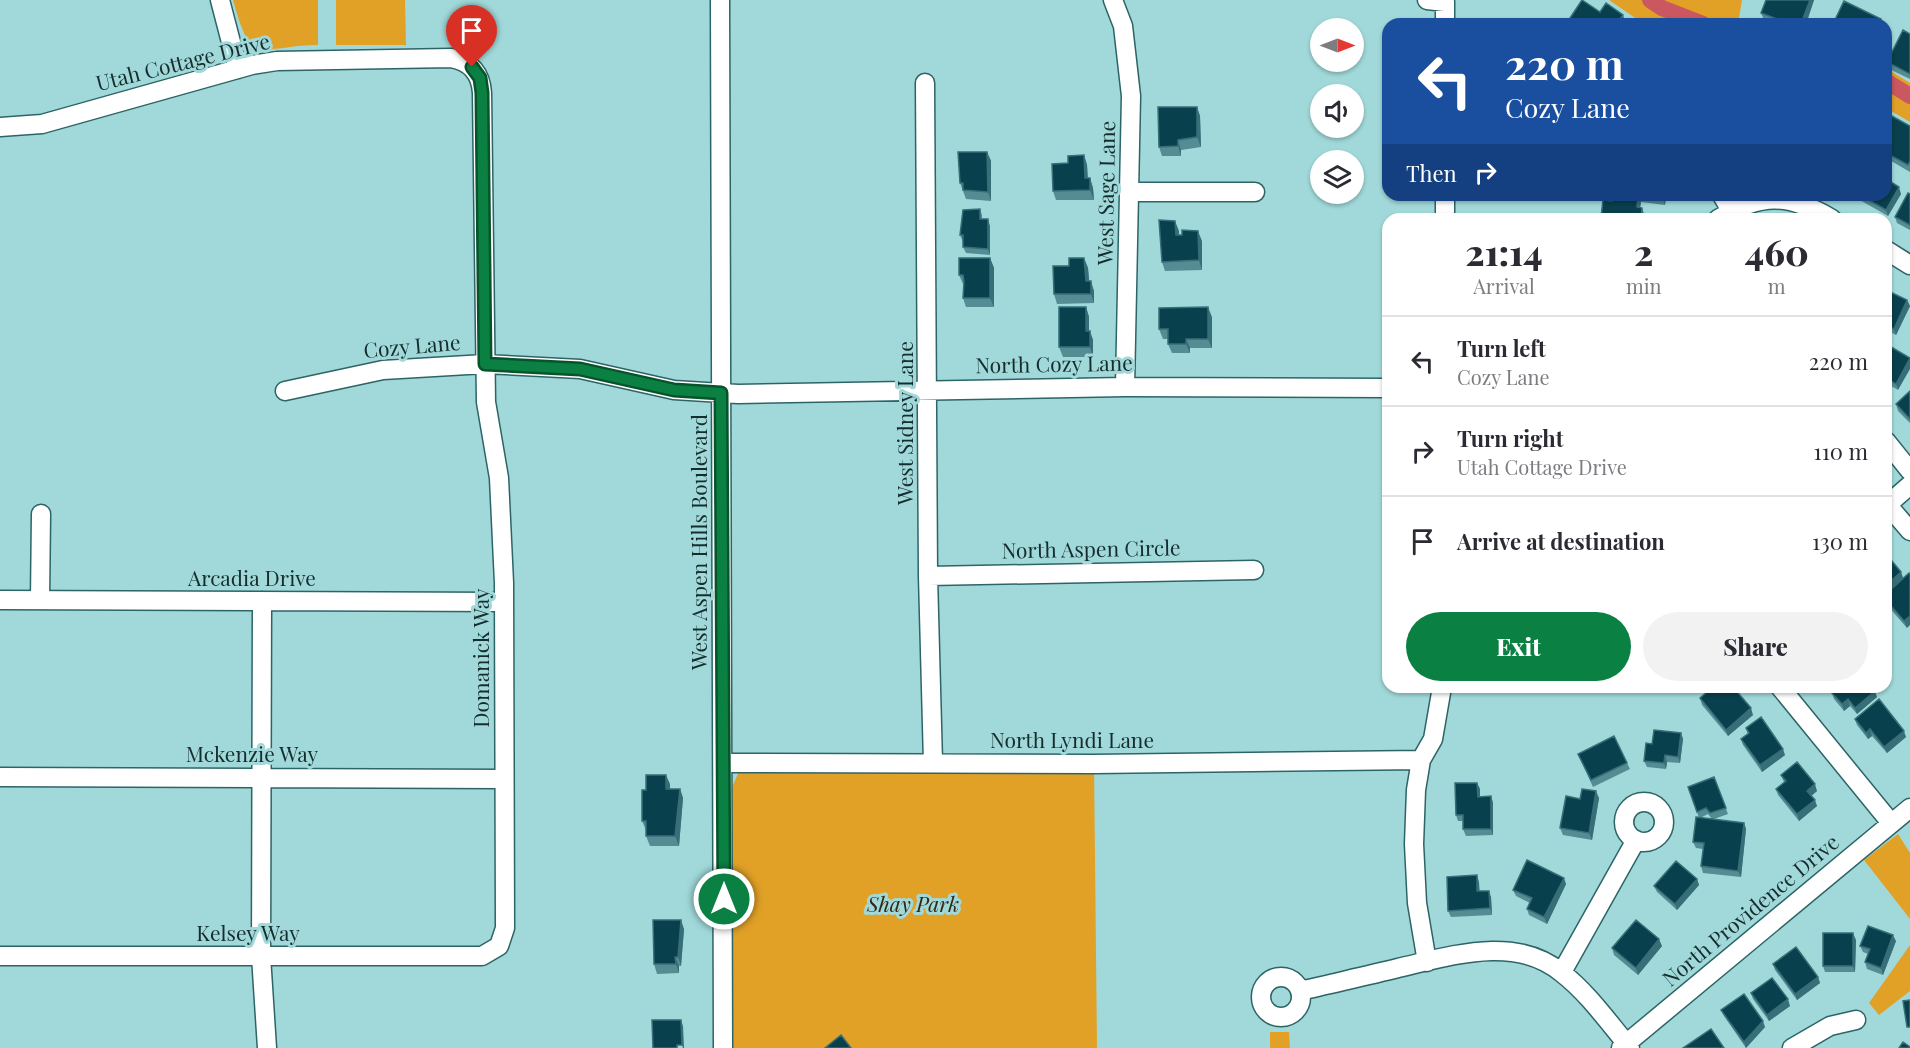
<!DOCTYPE html>
<html lang="en">
<head>
<meta charset="utf-8">
<style>
	body { margin:0; font-family:"Playfair Display",serif; background:#f2f2f3; color:#2b2b33; height:100vh; display:flex; flex-direction:column; font-size:22px; white-space:nowrap }
	* { box-sizing:border-box; margin:0 }
	p { font-size:20px; color:#7c7c81 }
	.icon { flex:none; width:33px; height:33px; fill:none; stroke:currentColor; stroke-width:2; stroke-linecap:round; stroke-linejoin:round }
	.map { position:relative; flex:1; overflow:hidden }
	.details { position:absolute; left:1382px; top:213px; width:510px; height:480px; display:flex; flex-direction:column; background:#fff; border-radius:18px; box-shadow:0 2px 4px #0004 }
	.details>* { flex:none }
	.banner { position:absolute; left:1382px; top:18px; width:510px; height:183px; border-radius:18px; box-shadow:0 2px 4px #0004; background:#1a4fa0; color:#fff; overflow:hidden }
	.needle { width:39px; rotate:90deg }
	.buttons { position:absolute; left:1310px; top:18px; display:grid; gap:12px }
	.buttons a { display:grid; place-items:center; width:54px; height:54px; border-radius:50%; background:#fff; box-shadow:0 2px 4px #0004; font-size:30px }
	.pin { position:absolute; display:grid; place-items:center; width:51px; height:51px; color:#fff; margin:-62px -26px; border-radius:50% 50% 50% 0; rotate:-45deg; box-shadow:0 0 6px #0007 }
	.pin .icon { rotate:45deg }
	.me { position:absolute; width:66px; margin:-33px; rotate:0deg; stroke-linejoin:round; filter:drop-shadow(0 0 4px #0008) }
	.turn { display:flex; align-items:center; gap:21px; height:126px; padding:0 24px; font-size:27px }
	.turn .icon { width:78px; height:78px; stroke-width:2.5 }
	.turn b { display:block; font-size:42px; line-height:51px }
	.then { display:flex; align-items:center; height:57px; padding:0 24px; background:#0003; gap:12px; font-size:22px }
	.eta { display:flex; justify-content:space-evenly; align-items:center; height:102px; text-align:center }
	.eta b { font-size:36px; font-weight:800; line-height:42px }
	.button { display:flex; gap:12px; margin-top:auto; padding:12px 24px }
	.button a { flex:1; height:69px; border-radius:36px; background:#0b8043; color:#fff; font-size:24px; font-weight:800; line-height:69px; text-align:center }
	.button a+a { background:#f2f2f3; color:#2b2b33 }
	ul { padding:0; list-style:none }
	li { display:flex; align-items:center; gap:18px; height:90px; padding:0 24px; border-top:2px solid #e1e1e2 }
	li div { flex:1 }
	li b { display:block; font-size:22px }
	li em { font-style:normal }
	.map>svg:first-child { display:block }
	.green { fill:#e1a127 }
	.lines { fill:none; stroke-linecap:round; stroke-linejoin:round }
	.canal { stroke:#cb5860; stroke-width:16 }
	.minor-casing { stroke:#2d6466; stroke-width:21 }
	.minor { stroke:#fff; stroke-width:18 }
	.wall { fill:#558c94; fill-rule:evenodd }
	.shaded-wall { fill:#376e77 }
	.building { fill:#09404d; stroke:#376e77; stroke-width:1.5 }
	.route-casing { stroke:#07532c; stroke-width:15 }
	.route { stroke:#0b8043; stroke-width:10 }
	.labels { text-anchor:middle; stroke-width:6; stroke-linejoin:round; paint-order:stroke }
	.street-label { font-size:21px; fill:#162d2d; stroke:#a1d9da }
	.park-label { font-size:21px; font-style:italic; fill:#342815; stroke:#a1d9da }
</style>
</head>
<body>
<div class="map">
<svg width="1910" height="1048" viewBox="0 0 1910 1048">
	<rect width="100%" height="100%" fill="#a1d9da"/>
	<path class="green" d="M233 0H318V45C257 46 252 69 233 0Z
		M336 0H405L406 45H336Z
		M1609 0H1742L1739 18 1762 24H1644Z
		M1886 68 1910 83V122L1886 108Z
		M743 762 1094 764 1097 1048H733L730 792Z
		M1898 834 1910 853V919L1864 860Z
		M1910 945V991L1879 1015 1869 1003Z
		M1270 1032H1289L1290 1048H1270Z"/>
	<g class="lines">
		<path class="canal" d="M1650 0 1662 8 1703 24
			M1886 81 1910 96"/>
		<g class="minor-casing">
			<path id="minor" d="M220 0 238 69
				M720 0 723 1048
				M1113 0 1123 26 1131 96 1125 387
				M1427 0 1445 2V24
				M925 83 928 576 933 763
				M0 127 42 124 252 65 277 61 451 58C471 61 481 74 482 93L486 402 499 478 504 583 505 928 499 946 482 956H0
				M1130 192H1255
				M1722 195 1731 211
				M1445 219V195
				M1718 219C1761 193 1788 193 1832 219
				M1886 250 1910 265
				M285 391 383 370 485 364 580 369 674 390 738 394 1125 387 1388 388
				M1886 441 1910 471
				M1886 503 1910 531
				M1886 506 1910 485
				M928 576 1254 570
				M0 600 504 602
				M40 600 41 514
				M262 601 261 956 267 1048
				M1780 687 1891 823
				M724 763 1094 764 1421 760
				M0 777 504 779
				M1624 822a20 20 0 1 1 40 0a20 20 0 1 1-40 0Z
				M1427 962 1417 903 1414 844 1416 790 1421 760 1433 739 1442 687
				M1562 972 1636 840
				M1261 997a20 20 0 1 1 40 0a20 20 0 1 1-40 0Z
				M1300 991C1333 983 1366 976 1398 968 1451 956 1515 934 1562 973 1588 993 1609 1023 1630 1048
				M1621 1048 1910 808
				M1792 1048 1830 1026 1856 1020"/>
		</g>
		<use href="#minor" class="minor"/>
	</g>
	<path class="wall" d="M1766 0H1814L1806 24H1776L1764 20 1761 13Z
		M1910 34V79L1889 69 1887 62Z
		M1197 107 1200 116 1201 147 1181 150V156H1162L1159 147Z
		M1886 123 1910 126V172L1886 158Z
		M987 152 991 161V201L966 199 960 183Z
		M1084 155 1087 165 1088 178H1090L1093 188 1094 200H1056L1053 191 1068 163Z
		M1901 194 1888 216 1851 195H1886Z
		M1910 194V230L1897 223 1895 217Z
		M1613 195H1666L1665 205 1641 202 1640 208 1644 214V219H1602L1601 217 1612 201Z
		M980 209 982 215V219L990 226V255L966 253 963 247V242L960 235Z
		M1179 231V235L1202 241V270L1165 271 1162 262Z
		M990 258 994 268V307H966L963 298 964 284H963L959 275Z
		M1084 258 1088 268 1089 281 1094 291V303L1057 304 1054 294 1069 266Z
		M1886 290 1907 300 1910 306 1896 335 1886 330Z
		M1086 307 1089 317V331L1093 340V357H1063L1059 347Z
		M1212 317V348H1190V353H1172L1168 344V339H1163L1159 329Z
		M1886 344 1898 390 1886 383Z
		M1910 391V423L1898 411 1896 404Z
		M1886 554 1901 572 1903 578 1907 628 1886 604Z
		M1832 693 1877 697 1857 714 1850 706 1844 711 1834 699Z
		M1700 698 1753 715 1728 736 1702 705Z
		M1855 719 1906 737 1887 753 1872 736 1868 739 1857 725Z
		M1746 728 1785 755 1762 772 1743 745 1741 739 1748 734Z
		M1681 733 1683 739 1680 763 1667 762 1666 769 1647 767 1644 761 1652 744Z
		M1578 754 1627 763 1630 769 1593 787Z
		M1781 775 1817 791 1811 796 1817 806 1799 821 1778 795 1776 789 1784 782Z
		M1714 777 1728 814 1714 819 1744 823 1746 829 1741 877 1703 873 1701 866 1703 849 1696 848 1693 842 1699 818 1688 787ZM1708 814 1712 819 1700 818Z
		M1477 783 1480 789V797L1491 796 1493 803V835L1466 836 1463 829V821H1458L1456 815Z
		M670 784V789H680L683 798 679 846H650L646 836V830L642 821 646 790Z
		M1599 798 1592 840 1563 835 1560 828 1580 799Z
		M1697 879 1699 885 1677 910 1657 892 1654 886Z
		M1479 882V891L1491 897 1492 915 1451 917 1448 911Z
		M1566 884 1547 924 1529 915 1527 909 1530 903 1516 896 1513 890Z
		M684 929 681 966H679V973L657 974 654 964Z
		M1856 940 1855 972H1825L1823 966Z
		M1896 941 1883 975 1867 969 1865 962 1868 954 1863 952 1860 946Z
		M1662 946 1638 975 1614 955 1612 948Z
		M1773 964 1818 977 1820 983 1797 1000 1775 970Z
		M1751 993 1790 1006 1769 1021 1753 999Z
		M1721 1010 1765 1027 1746 1048 1724 1016Z"/>
	<path class="shaded-wall" d="M1810 0H1814L1806 24H1801Z
		M1623 15 1625 21 1623 24H1616Z
		M1197 107 1200 116 1201 147 1197 137Z
		M1178 140 1181 150V156L1178 146Z
		M987 152 991 161V201L988 192Z
		M1084 155 1087 165 1088 188 1085 178Z
		M1090 178 1093 188 1094 200 1090 190Z
		M1899 187 1901 194 1888 216 1886 210Z
		M1663 195H1666L1665 205 1663 199Z
		M1638 196 1641 202 1639 214 1637 207Z
		M1642 208 1644 214V219H1641Z
		M988 219 990 226V255L988 249Z
		M1175 221 1179 231V244L1176 235Z
		M1198 231 1202 241V270L1199 260Z
		M990 258 994 268V307L990 298Z
		M1084 258 1088 268 1090 291 1086 281Z
		M1091 281 1094 291V303L1091 294Z
		M1907 300 1910 306 1896 335 1894 329Z
		M1086 307 1089 317V340L1086 331Z
		M1208 307 1212 317V348L1208 339Z
		M1090 331 1093 340V357L1090 347Z
		M1186 339 1190 348V353L1186 344Z
		M1910 358V369L1898 390 1896 384Z
		M1901 572 1903 578 1886 594V585Z
		M1910 616V625L1907 628 1904 621Z
		M1875 691 1877 697 1857 714 1855 708Z
		M1848 699 1850 706 1844 711 1842 704Z
		M1751 708 1753 715 1728 736 1726 730Z
		M1870 729 1872 736 1868 739 1866 733Z
		M1904 731 1906 737 1887 753 1884 747Z
		M1681 733 1683 739 1680 763 1678 757Z
		M1783 749 1785 755 1762 772 1760 765Z
		M1665 755 1667 762 1666 769 1664 763Z
		M666 775 670 784V799L666 789Z
		M1477 783 1480 789V803L1478 797Z
		M1815 784 1817 791 1810 797 1807 791Z
		M680 789 683 798 679 846 675 836Z
		M1596 791 1599 798 1592 840 1589 833Z
		M1491 796 1493 803V835L1491 829Z
		M1815 800 1817 806 1799 821 1797 814Z
		M1744 823 1746 829 1741 877 1738 871Z
		M1477 875 1479 882 1480 897 1477 891Z
		M1564 878 1566 884 1547 924 1544 917Z
		M1697 879 1699 885 1677 910 1675 904Z
		M1489 891 1491 897 1492 915 1490 908Z
		M681 920 684 929 681 966 678 957Z
		M1853 933 1856 940 1855 972 1853 966Z
		M1893 935 1896 941 1883 975 1881 968Z
		M1659 939 1662 946 1638 975 1636 968Z
		M675 957 679 966V973L676 964Z
		M1818 977 1820 983 1797 1000 1795 994Z
		M1788 999 1790 1006 1769 1021 1767 1015Z
		M681 1020 683 1026 684 1048H683L682 1045Z
		M1763 1021 1765 1027 1746 1048 1744 1042Z"/>
	<path class="building" d="M1582 0 1600 12 1606 3 1623 15 1616 24H1566Z
		M1766 0H1810L1801 24H1791L1761 13Z
		M1844 1 1881 19 1878 24H1833Z
		M1903 30 1910 34V74L1887 62Z
		M1158 107H1197V137L1178 140V146L1159 147Z
		M1890 115 1910 126V161L1908 165 1886 153V123Z
		M958 152H987L988 192 963 190V183H960Z
		M1084 155 1085 178H1090V190L1053 191 1052 164 1068 163V156Z
		M1886 179 1899 187 1886 210 1860 195H1886Z
		M1908 193 1910 194V225L1895 217Z
		M1613 195H1663V199L1638 196 1637 207 1642 208 1641 219H1620L1601 217 1603 200 1612 201Z
		M980 209V219H988V249L963 247V235H960L963 210Z
		M1159 220 1175 221 1176 235H1182V230L1198 231 1199 260 1162 262Z
		M959 258H990V298H963L964 281 963 275H959Z
		M1069 258H1084L1086 281H1091V294H1054L1053 266H1069Z
		M1886 290 1907 300 1894 329 1886 325Z
		M1059 307H1086V331H1090V347H1059Z
		M1208 307V339H1186V344H1168V329H1159V308Z
		M1886 344 1910 358 1896 384 1886 378Z
		M1910 391V419L1896 404Z
		M1886 554 1901 572 1886 585Z
		M1909 573 1910 574V616L1904 621 1886 600V594Z
		M1713 687H1733L1751 708 1726 730 1700 698Z
		M1839 687H1872L1875 691 1855 708 1848 699 1842 704 1832 693Z
		M1879 699 1904 731 1884 747 1870 729 1866 733 1855 719Z
		M1761 717 1783 749 1760 765 1741 739 1749 733 1746 728Z
		M1654 730 1681 733 1678 757 1665 755 1664 763 1644 761 1646 743 1652 744Z
		M1614 736 1627 763 1591 780 1578 754Z
		M1797 762 1815 784 1807 791 1815 800 1797 814 1776 789 1786 781 1781 775Z
		M646 775H666V789H680L675 836H646V821H642V790H646Z
		M1714 777 1726 808 1710 813 1706 808 1697 812 1688 787Z
		M1455 783H1477L1478 797 1491 796V829H1463V815H1456Z
		M1582 789 1596 791 1589 833 1560 828 1566 796 1580 799Z
		M1696 817 1744 823 1738 871 1701 866 1704 843 1693 842Z
		M1527 860 1564 878 1544 917 1527 909 1532 898 1513 890Z
		M1676 861 1697 879 1675 904 1654 886Z
		M1477 875V891H1489L1490 908 1448 911 1447 877Z
		M653 920H681L678 957H675L676 964H654Z
		M1636 920 1659 939 1636 968 1612 948Z
		M1868 926 1893 935 1881 968 1865 962 1870 949 1860 946Z
		M1823 933H1853V966H1823Z
		M1796 947 1818 977 1795 994 1773 964Z
		M1772 978 1788 999 1767 1015 1751 993Z
		M1744 994 1763 1021 1744 1042 1721 1010Z
		M1910 1000V1027H1907L1903 1001Z
		M652 1020H681L682 1045H677V1048H653Z
		M1711 1029 1724 1048H1683Z
		M841 1035 851 1048H825Z
		M1903 1042 1910 1047V1048H1899Z"/>
	<g class="lines">
		<g class="route-casing">
			<path id="route" d="M472 67 480 78 482 93 485 364 580 369 674 390 721 393 724 899"/>
		</g>
		<use href="#route" class="route"/>
	</g>
	<g class="labels">
		<g class="street-label">
			<text transform="translate(183 63) rotate(-14)" y="7">Utah Cottage Drive</text>
			<text transform="translate(1107 193) rotate(-89)" y="7">West Sage Lane</text>
			<text transform="translate(412 347) rotate(-5)" y="7">Cozy Lane</text>
			<text transform="translate(1054 365) rotate(-1)" y="7">North Cozy Lane</text>
			<text transform="translate(906 423) rotate(-90)" y="7">West Sidney Lane</text>
			<text transform="translate(700 542) rotate(-90)" y="7">West Aspen Hills Boulevard</text>
			<text transform="translate(1091 550) rotate(-1)" y="7">North Aspen Circle</text>
			<text x="252" y="586">Arcadia Drive</text>
			<text transform="translate(482 658) rotate(-90)" y="7">Domanick Way</text>
			<text x="1072" y="748">North Lyndi Lane</text>
			<text x="252" y="762">Mckenzie Way</text>
			<text transform="translate(1751 911) rotate(-40)" y="7">North Providence Drive</text>
			<text x="248" y="941">Kelsey Way</text>
		</g>
		<g class="park-label">
			<text x="913" y="912">Shay Park</text>
		</g>
	</g>
</svg>
<div class="buttons">
<a><svg class="needle" viewBox="-14 -14 28 28"><path d="M0-13l5 13h-10z" fill="#e53935"/><path d="M0 13l5-13h-10z" fill="#7c7c81"/></svg></a>
<a><svg class="icon" aria-label="sound" viewBox="0 0 24 24"><path d="M4 9h4l5-4v14l-5-4H4zM17 9q2 3 0 6"/></svg></a>
<a><svg class="icon" aria-label="layers" viewBox="0 0 24 24"><path d="M12 4l9 5-9 5-9-5zM3 14l9 5 9-5"/></svg></a>
</div>
<div class="pin" style="left:472px;top:67px;background:#d93025"><svg class="icon" aria-label="arrive" viewBox="0 0 24 24"><path d="M6 21V4h12l-3 4 3 4H6"/></svg></div>
<svg class="me" style="left:724px;top:899px" viewBox="-20 -20 40 40"><circle r="17" fill="#0b8043" stroke="#fff" stroke-width="3"/><path d="M0-11L8 9 0 5-8 9z" fill="#fff"/></svg>
<div class="banner">
<div class="turn"><svg class="icon" aria-label="left" viewBox="0 0 24 24"><path d="M17 20v-9H6M10 6l-5 5 5 5"/></svg><div><b>220 m</b>Cozy Lane</div></div>
<div class="then">Then<svg class="icon" aria-label="right" viewBox="0 0 24 24"><path d="M7 20v-9h11M14 6l5 5-5 5"/></svg></div>
</div>
<section class="details">
<div class="eta">
<div><b>21:14</b><p>Arrival</p></div>
<div><b>2</b><p>min</p></div>
<div><b>460</b><p>m</p></div>
</div>
<ul>
<li><svg class="icon" aria-label="left" viewBox="0 0 24 24"><path d="M17 20v-9H6M10 6l-5 5 5 5"/></svg><div><b>Turn left</b><p>Cozy Lane</p></div><em>220 m</em></li>
<li><svg class="icon" aria-label="right" viewBox="0 0 24 24"><path d="M7 20v-9h11M14 6l5 5-5 5"/></svg><div><b>Turn right</b><p>Utah Cottage Drive</p></div><em>110 m</em></li>
<li><svg class="icon" aria-label="arrive" viewBox="0 0 24 24"><path d="M6 21V4h12l-3 4 3 4H6"/></svg><div><b>Arrive at destination</b></div><em>130 m</em></li>
</ul>
<div class="button"><a>Exit</a><a>Share</a></div>
</section>
</div>
</body>
</html>
